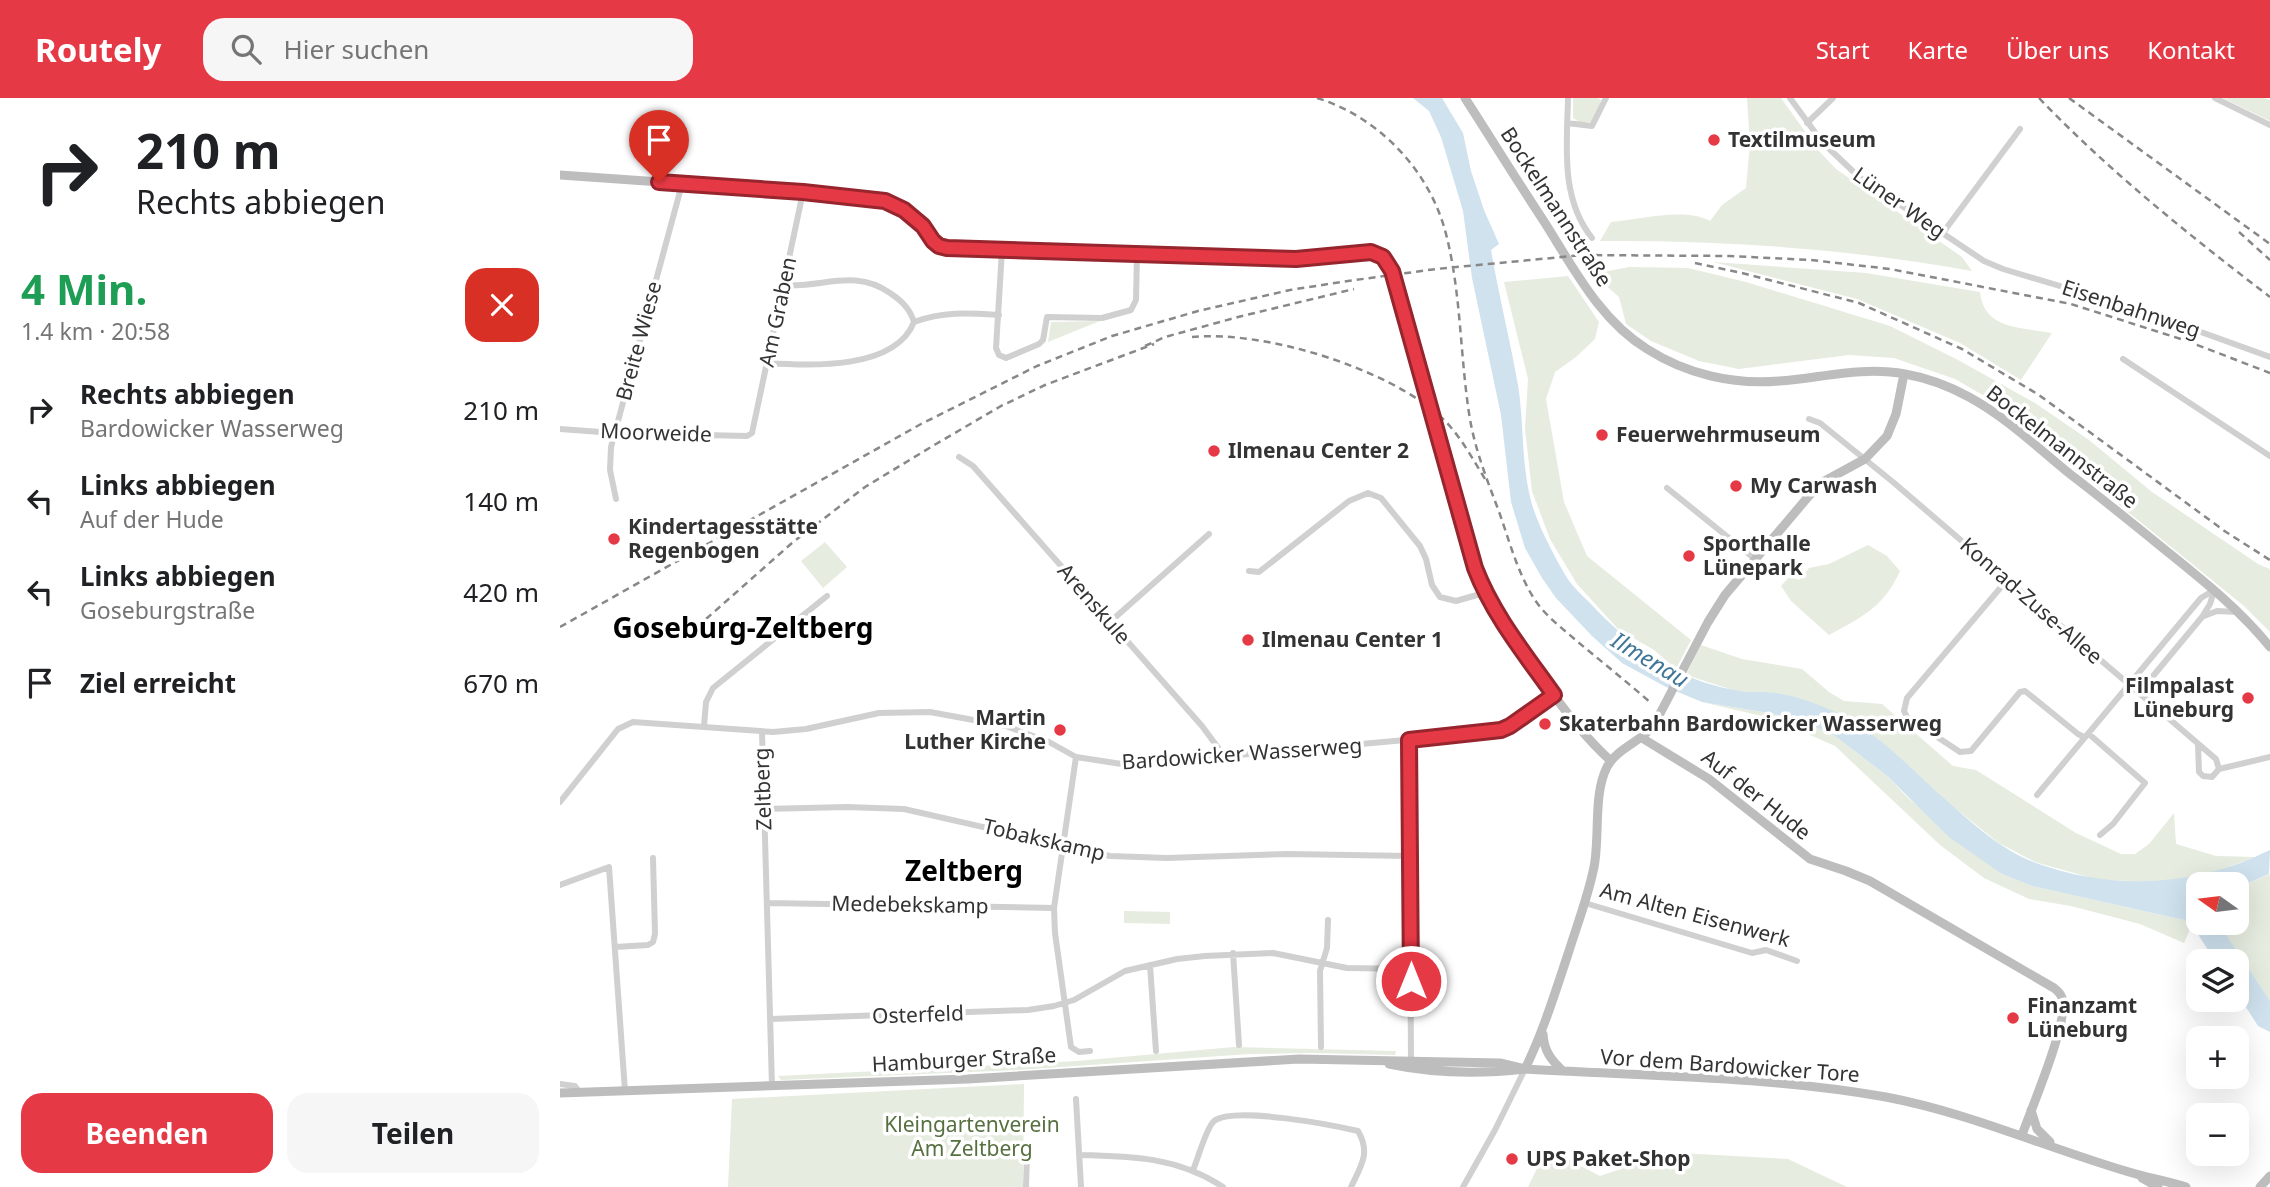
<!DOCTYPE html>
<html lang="de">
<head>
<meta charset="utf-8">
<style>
	body { margin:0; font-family:"Noto Sans",sans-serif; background:#f6f6f6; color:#202124; height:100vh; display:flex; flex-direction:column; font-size:26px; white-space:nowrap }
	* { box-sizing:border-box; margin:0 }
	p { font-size:23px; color:#757577 }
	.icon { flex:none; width:38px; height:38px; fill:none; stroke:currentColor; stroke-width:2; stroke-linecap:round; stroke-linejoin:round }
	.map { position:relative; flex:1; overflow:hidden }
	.side { display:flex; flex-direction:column; background:#fff; width:560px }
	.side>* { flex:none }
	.banner { background:#fff; color:#202124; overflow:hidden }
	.needle { width:46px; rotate:284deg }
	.fabs { position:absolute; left:1626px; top:774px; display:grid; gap:14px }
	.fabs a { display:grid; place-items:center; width:63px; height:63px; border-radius:14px; background:#fff; box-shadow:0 7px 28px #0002; font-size:35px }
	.pin { position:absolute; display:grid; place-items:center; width:60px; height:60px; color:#fff; margin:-72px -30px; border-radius:50% 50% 50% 0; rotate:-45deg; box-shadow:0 0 7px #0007 }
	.pin .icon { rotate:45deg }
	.me { position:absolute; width:77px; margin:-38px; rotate:0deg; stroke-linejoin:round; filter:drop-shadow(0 0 5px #0008) }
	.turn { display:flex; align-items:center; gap:24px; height:147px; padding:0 21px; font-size:32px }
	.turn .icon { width:91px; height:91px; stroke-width:2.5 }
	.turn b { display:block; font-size:49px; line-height:60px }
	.round { display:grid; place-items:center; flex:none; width:74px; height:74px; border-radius:21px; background:#f6f6f6 }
	.headline { display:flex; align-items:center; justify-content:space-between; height:119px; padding:0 21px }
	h1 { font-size:42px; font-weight:700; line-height:52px; color:#1e9e55 }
	.action { display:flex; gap:14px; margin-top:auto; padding:14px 21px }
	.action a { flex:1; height:80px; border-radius:21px; background:#e63946; color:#fff; font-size:28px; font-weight:700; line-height:80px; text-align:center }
	.action a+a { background:#f6f6f6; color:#202124 }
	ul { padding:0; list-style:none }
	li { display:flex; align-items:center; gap:21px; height:91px; padding:0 21px }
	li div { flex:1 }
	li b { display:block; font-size:26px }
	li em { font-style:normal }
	header { display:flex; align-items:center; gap:42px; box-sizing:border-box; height:98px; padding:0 35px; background:#e63946; color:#fff }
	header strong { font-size:33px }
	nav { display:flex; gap:38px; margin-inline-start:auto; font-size:24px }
	.search { width:490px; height:63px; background:#f6f6f6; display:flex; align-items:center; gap:18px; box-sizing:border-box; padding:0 24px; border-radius:21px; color:#757577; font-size:26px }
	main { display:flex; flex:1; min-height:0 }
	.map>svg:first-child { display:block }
	.green { fill:#e6ecdf }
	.water { fill:#cfe2ee }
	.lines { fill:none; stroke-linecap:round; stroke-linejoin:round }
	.street { stroke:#d0d0d0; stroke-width:6 }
	.secondary { stroke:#bdbdbd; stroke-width:9 }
	.rail { stroke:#888; stroke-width:2.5; stroke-dasharray:7 5; stroke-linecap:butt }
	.route-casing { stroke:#96252e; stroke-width:18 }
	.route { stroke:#e63946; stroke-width:12 }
	.poi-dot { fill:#e63946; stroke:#fff; stroke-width:2.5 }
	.labels { text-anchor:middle; stroke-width:7; stroke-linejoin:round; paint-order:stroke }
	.poi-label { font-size:21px; font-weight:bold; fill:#333; stroke:#fff; text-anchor:start }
	.street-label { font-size:21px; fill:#333; stroke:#fff }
	.park-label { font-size:21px; fill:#56703f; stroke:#fff }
	.water-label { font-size:23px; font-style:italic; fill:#3f7597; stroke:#fff }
	.district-label { font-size:28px; font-weight:bold; fill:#000; stroke:#fff }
</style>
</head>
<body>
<header>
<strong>Routely</strong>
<div class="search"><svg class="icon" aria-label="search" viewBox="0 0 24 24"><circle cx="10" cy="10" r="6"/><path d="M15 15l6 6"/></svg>Hier suchen</div>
<nav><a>Start</a><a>Karte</a><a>Über uns</a><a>Kontakt</a></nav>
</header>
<main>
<section class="side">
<div class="banner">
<div class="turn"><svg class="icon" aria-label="right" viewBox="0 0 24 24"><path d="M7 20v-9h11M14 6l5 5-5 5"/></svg><div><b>210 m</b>Rechts abbiegen</div></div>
</div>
<div class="headline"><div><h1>4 Min.</h1><p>1.4 km · 20:58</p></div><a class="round" style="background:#d93025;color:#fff"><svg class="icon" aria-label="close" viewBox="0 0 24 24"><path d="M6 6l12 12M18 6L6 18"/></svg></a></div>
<ul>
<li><svg class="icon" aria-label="right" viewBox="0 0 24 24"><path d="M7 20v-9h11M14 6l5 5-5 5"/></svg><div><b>Rechts abbiegen</b><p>Bardowicker Wasserweg</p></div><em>210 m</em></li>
<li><svg class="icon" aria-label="left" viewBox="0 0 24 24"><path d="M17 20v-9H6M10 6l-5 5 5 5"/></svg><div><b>Links abbiegen</b><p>Auf der Hude</p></div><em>140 m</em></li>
<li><svg class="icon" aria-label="left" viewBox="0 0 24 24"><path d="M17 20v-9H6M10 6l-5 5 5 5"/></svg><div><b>Links abbiegen</b><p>Goseburgstraße</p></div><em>420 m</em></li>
<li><svg class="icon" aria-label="arrive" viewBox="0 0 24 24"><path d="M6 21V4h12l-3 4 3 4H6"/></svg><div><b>Ziel erreicht</b></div><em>670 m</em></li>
</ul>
<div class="action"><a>Beenden</a><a>Teilen</a></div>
</section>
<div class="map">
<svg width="1710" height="1089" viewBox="0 0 1710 1089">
	<rect width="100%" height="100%" fill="#fff"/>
	<path class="green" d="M1013 0H1038L1041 2 1034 24H1019L1013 20Z
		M1187 0H1221L1259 53 1276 71 1402 159 1412 173C1289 151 1166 142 1040 143L1051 124C1078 122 1125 109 1150 123L1162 107 1186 90 1190 46Z
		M1663 0H1703L1710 2V23Z
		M1153 164 1306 175 1420 194C1424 232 1461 229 1492 235L1461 282 1400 245 1297 201Z
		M1069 169 1128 170 1186 184 1330 228 1400 263 1475 305 1529 342 1592 394 1698 466 1710 471V534L1684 508 1426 299 1395 281 1334 260 1289 257 1179 271 1139 263 1091 243 1066 226 1059 199 1033 176Z
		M1008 178 1039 224 1035 241 1016 259 995 274 986 301 1004 404 1027 458 1131 542 1116 571 1094 552 1058 531 1017 486 990 441 972 393 965 331 968 281 944 184Z
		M540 223 488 244 491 224Z
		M265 444 287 469 263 490 241 463Z
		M1308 447 1327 458 1340 473C1324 509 1302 519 1269 537L1231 503 1221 488 1230 478 1239 482 1249 470 1269 466Z
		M1141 547 1182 561 1242 571 1269 594 1284 603 1322 606 1393 668 1416 672 1516 735 1561 756H1575L1589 746 1614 715 1616 746 1656 758 1695 759 1649 776 1606 784 1539 782 1475 764 1439 745 1387 704 1215 595 1176 593 1126 577Z
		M1142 604 1215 616 1271 635 1326 677 1348 700 1442 776 1472 788 1624 822 1632 827 1624 845 1580 826 1511 808 1469 801 1424 780 1380 747 1275 648 1214 621Z
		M1710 776V903L1658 824H1676L1677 790Z
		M564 813 610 814V826L564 825Z
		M674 949 836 953 835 957 750 955 690 956 458 972 221 982 218 978 517 963Z
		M464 986 463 1089H168L172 1001Z
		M987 1050 1040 1078 1081 1064 1084 1053 1228 1061 1287 1089H968Z"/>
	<path class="water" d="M853 0H882L903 35 911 73 924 112 939 146 931 152C939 198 950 242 958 287 965 330 960 377 976 418 984 439 996 461 1007 480 1013 489 1022 497 1030 505 1068 546 1118 583 1175 592 1188 595 1202 593 1215 595 1236 598 1256 605 1275 614 1319 634 1351 672 1387 703 1413 726 1443 753 1476 765 1554 793 1636 789 1710 752L1709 776 1677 790 1676 786H1638V824H1658L1710 903V934L1698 928 1677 895 1676 863H1655L1632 827 1624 822 1472 788 1442 776 1389 739 1326 677 1271 635 1215 616 1142 604 1106 589 1062 565 1032 538 996 500 982 480 965 450 951 404 941 317 912 180 903 113 881 39 869 13Z"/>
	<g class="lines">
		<path class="street" d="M1008 0C1007 47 1000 100 1032 140
			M1230 0 1262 44 1299 79 1424 163 1443 171 1580 212 1710 259
			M1655 0 1710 27
			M1007 25 1032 28 1046 0
			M1247 25 1273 0
			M1382 136 1460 31
			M442 152 436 250 439 257 446 260 479 246 483 242 487 219 542 220 571 212 576 202 577 156
			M224 187C263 190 294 170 330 195 342 203 350 211 354 224
			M1563 261 1710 358
			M207 265C251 268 335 272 354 224 383 213 409 215 439 217
			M1249 321 1260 325 1333 384 1656 661 1659 671
			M0 331 54 335 187 338 192 335 243 94
			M399 359 413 368 642 628 659 651 658 659
			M1107 390 1195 461
			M56 401 50 372 51 349 122 86
			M689 473 699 474 789 403 808 395 821 400 860 448 866 461 872 487 880 499 896 503 924 495
			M1447 482 1347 600 1344 613 1347 619 1400 654 1411 653 1460 594 1465 593 1518 636 1524 639
			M1644 518 1657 513 1677 514
			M550 524 649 436
			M1579 595 1642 519 1650 506 1654 493
			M144 628 146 604 153 590 267 498
			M202 634 212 988
			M1529 636 1585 685 1553 726 1540 737
			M849 643 851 963
			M1638 647 1639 674 1643 678 1652 679 1659 671
			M516 659 494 810 495 835 511 949 519 954 530 953
			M1659 671 1710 659
			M1477 697 1641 500 1654 492
			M0 704 58 631 73 624 213 634 246 631 319 615 370 614 446 628 489 644 516 659 568 667 934 634 950 628 994 597
			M204 711 287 709 344 711 550 758 607 760 727 756 850 758
			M0 787 49 769 65 993
			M207 805 494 810
			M1025 805 1192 855 1206 852 1237 863
			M55 849 88 847 93 844 95 836 93 760
			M673 855 679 947
			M590 867 596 953
			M210 921 468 912 494 908 514 902 565 873 617 861 645 858 713 855 787 870 851 871
			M761 949 760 873 767 850 768 822
			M0 986 15 988 20 995
			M516 1001 521 1089
			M519 1057C571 1058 618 1059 663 1089
			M633 1072C638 1061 646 1030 654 1023 674 1008 772 1027 798 1033 811 1055 801 1068 791 1089
			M466 1089 467 1057
			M903 1089 935 1032 965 971"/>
		<path class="secondary" d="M905 0C932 42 958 84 985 125 1014 171 1040 222 1087 251 1126 276 1173 287 1219 283 1261 280 1302 268 1345 276 1368 280 1389 288 1409 299 1446 319 1478 350 1510 376 1544 402 1577 429 1609 455 1645 484 1681 513 1710 549
			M0 77 243 94 325 103 344 112 363 128 373 143 379 148 387 150 736 161 811 154 823 159 832 173 915 470C929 508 952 539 975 572 999 604 1021 636 1051 663
			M1082 640 1149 681 1250 761 1286 773 1310 783 1494 890C1499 894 1502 897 1503 904 1506 929 1472 1009 1462 1037
			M983 936C984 953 991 962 1003 973
			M829 966C872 975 921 976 965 971 1085 978 1207 978 1326 999 1410 1015 1487 1050 1569 1074 1588 1080 1607 1083 1626 1089
			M965 971C983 934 995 895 1008 856 1017 827 1028 799 1034 769 1040 739 1033 696 1047 669 1057 650 1081 644 1094 627L1148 524 1165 497 1259 386 1305 361 1327 338 1336 316 1344 276
			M0 995 408 981 739 961 940 965 965 971
			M1471 1012 1477 1031 1490 1044
			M1582 1080 1598 1089
			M1700 1089 1710 1078"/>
		<path class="rail" d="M757 0C819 19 870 73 886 136 901 194 900 256 909 315 914 349 926 379 938 411 949 441 956 471 973 499 984 517 1002 530 1018 544 1042 564 1067 584 1091 605
			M1479 0C1550 74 1629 137 1710 199
			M1509 0 1710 146
			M1679 134 1710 162
			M1135 165 1182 175 1299 205 1402 251 1479 297 1666 434 1710 462
			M632 239C704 232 828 270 882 320 900 337 912 360 925 381
			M585 248 605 239 678 219 794 191
			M0 529 361 326 477 268 552 238 638 213 730 192 788 183 876 171 1023 157 1169 158 1251 162 1330 171 1511 206 1627 243 1710 275
			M137 529 232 445 305 389 376 346 441 308 485 287 594 246"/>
	</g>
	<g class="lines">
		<g class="route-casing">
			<path id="route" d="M99 84 243 94 325 103 344 112 363 128 373 143 379 148 387 150 736 161 811 154 823 159 832 173 915 470C933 517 965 556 994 597L950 628 941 632 849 642 851 883"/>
		</g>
		<use href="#route" class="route"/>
	</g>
	<g class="poi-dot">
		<circle cx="1154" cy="42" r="7"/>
		<circle cx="1042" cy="337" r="7"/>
		<circle cx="654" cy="353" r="7"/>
		<circle cx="1176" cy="388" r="7"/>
		<circle cx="54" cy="441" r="7"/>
		<circle cx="1129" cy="458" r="7"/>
		<circle cx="688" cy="542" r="7"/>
		<circle cx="1688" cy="600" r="7"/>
		<circle cx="985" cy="626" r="7"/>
		<circle cx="500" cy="632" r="7"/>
		<circle cx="1453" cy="920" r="7"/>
		<circle cx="952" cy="1061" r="7"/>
	</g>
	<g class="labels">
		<g class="poi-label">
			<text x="1168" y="49">Textilmuseum</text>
			<text x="1056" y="344">Feuerwehrmuseum</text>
			<text x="668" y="360">Ilmenau Center 2</text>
			<text x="1190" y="395">My Carwash</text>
			<text x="68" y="436">Kindertagesstätte<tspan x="68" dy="24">Regenbogen</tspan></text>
			<text x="1143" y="453">Sporthalle<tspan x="1143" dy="24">Lünepark</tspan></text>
			<text x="702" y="549">Ilmenau Center 1</text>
			<text x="1674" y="595" text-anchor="end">Filmpalast<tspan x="1674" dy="24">Lüneburg</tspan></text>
			<text x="486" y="627" text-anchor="end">Martin<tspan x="486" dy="24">Luther Kirche</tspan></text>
			<text x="999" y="633">Skaterbahn Bardowicker Wasserweg</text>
			<text x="1467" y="915">Finanzamt<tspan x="1467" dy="24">Lüneburg</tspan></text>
			<text x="966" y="1068">UPS Paket-Shop</text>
		</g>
		<g class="street-label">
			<text transform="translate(1339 105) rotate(35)" y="7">Lüner Weg</text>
			<text transform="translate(996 109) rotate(57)" y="7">Bockelmannstraße</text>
			<text transform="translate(1571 211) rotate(18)" y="7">Eisenbahnweg</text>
			<text transform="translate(218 214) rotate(-78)" y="7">Am Graben</text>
			<text transform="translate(79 243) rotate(-75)" y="7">Breite Wiese</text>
			<text transform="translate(96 335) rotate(2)" y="7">Moorweide</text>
			<text transform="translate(1502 349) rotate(38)" y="7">Bockelmannstraße</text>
			<text transform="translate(1471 503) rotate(41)" y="7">Konrad-Zuse-Allee</text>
			<text transform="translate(534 506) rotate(49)" y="7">Arenskule</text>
			<text transform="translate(682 656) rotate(-4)" y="7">Bardowicker Wasserweg</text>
			<text transform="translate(203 691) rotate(-92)" y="7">Zeltberg</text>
			<text transform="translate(1196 697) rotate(38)" y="7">Auf der Hude</text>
			<text transform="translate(484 742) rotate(13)" y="7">Tobakskamp</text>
			<text transform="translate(350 807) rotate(1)" y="7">Medebekskamp</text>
			<text transform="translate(1135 817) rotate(15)" y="7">Am Alten Eisenwerk</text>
			<text transform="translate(358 917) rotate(-2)" y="7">Osterfeld</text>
			<text transform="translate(404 962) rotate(-3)" y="7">Hamburger Straße</text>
			<text transform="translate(1170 968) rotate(4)" y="7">Vor dem Bardowicker Tore</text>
		</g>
		<g class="park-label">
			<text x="412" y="1034">Kleingartenverein<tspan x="412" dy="24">Am Zeltberg</tspan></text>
		</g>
		<g class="water-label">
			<text transform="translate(1090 562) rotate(31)" y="8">Ilmenau</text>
		</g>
		<g class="district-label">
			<text x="183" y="540">Goseburg-Zeltberg</text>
			<text x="404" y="783">Zeltberg</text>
		</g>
	</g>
</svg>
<div class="fabs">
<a><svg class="needle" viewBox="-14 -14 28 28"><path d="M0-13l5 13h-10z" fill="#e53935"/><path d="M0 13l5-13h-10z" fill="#757577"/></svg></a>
<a><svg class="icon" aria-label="layers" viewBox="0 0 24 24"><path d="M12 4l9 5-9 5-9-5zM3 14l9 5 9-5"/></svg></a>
<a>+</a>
<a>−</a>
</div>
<div class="pin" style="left:99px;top:84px;background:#d93025"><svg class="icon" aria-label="arrive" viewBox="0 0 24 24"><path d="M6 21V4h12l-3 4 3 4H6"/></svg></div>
<svg class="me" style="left:851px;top:883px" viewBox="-20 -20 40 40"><circle r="17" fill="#e63946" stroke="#fff" stroke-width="3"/><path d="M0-11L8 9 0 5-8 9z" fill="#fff"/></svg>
</div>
</main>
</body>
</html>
